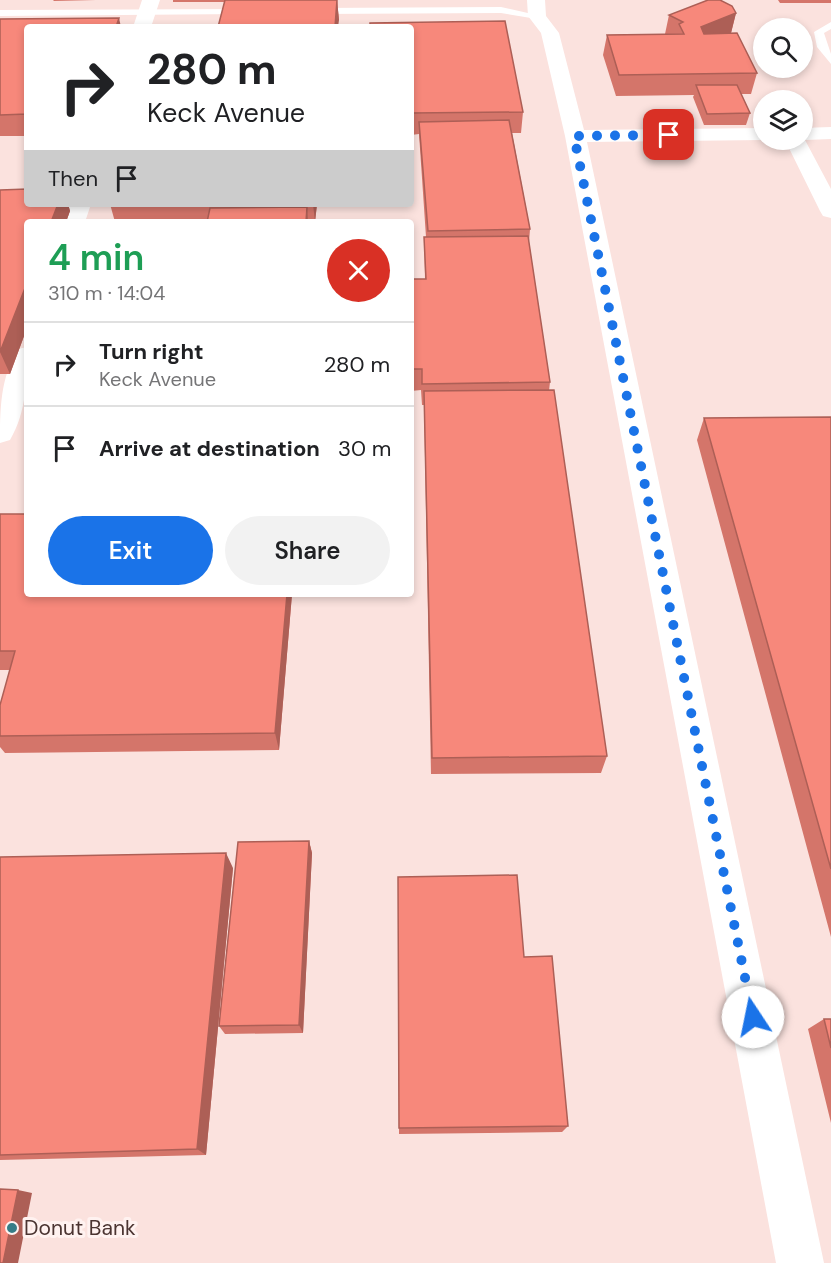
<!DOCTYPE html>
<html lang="en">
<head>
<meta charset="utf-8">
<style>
	body { margin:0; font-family:"DM Sans",sans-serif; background:#f2f2f2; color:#202124; height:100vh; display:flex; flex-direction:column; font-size:22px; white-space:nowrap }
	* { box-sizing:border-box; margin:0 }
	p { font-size:20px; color:#757577 }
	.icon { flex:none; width:33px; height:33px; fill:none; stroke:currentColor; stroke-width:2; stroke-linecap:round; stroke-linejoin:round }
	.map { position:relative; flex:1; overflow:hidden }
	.details { position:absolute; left:24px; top:219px; width:390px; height:378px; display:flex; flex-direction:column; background:#fff; border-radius:6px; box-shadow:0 3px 9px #0003 }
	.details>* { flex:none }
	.hud { position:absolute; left:24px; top:24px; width:390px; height:183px; border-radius:6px; box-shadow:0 3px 9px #0003; background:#fff; color:#202124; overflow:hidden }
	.fabs { position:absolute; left:753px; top:18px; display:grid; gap:12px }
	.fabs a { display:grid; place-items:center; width:60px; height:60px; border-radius:50%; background:#fff; box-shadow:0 3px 9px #0003; font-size:30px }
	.pin { position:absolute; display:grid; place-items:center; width:51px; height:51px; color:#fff; margin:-26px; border-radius:12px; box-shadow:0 3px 9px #0006 }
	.me { position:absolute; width:66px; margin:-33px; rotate:349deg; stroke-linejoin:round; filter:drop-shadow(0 0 4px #0008) }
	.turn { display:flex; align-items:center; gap:21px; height:126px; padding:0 24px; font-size:27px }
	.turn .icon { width:78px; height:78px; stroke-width:2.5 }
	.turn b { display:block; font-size:42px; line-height:51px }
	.then { display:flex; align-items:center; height:57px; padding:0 24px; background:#0003; gap:12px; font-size:22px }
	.round { display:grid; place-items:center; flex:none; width:63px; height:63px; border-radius:32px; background:#f2f2f2 }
	.summary { display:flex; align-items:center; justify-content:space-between; height:102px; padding:0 24px }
	h1 { font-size:36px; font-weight:600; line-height:45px; color:#1e9e55 }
	.button { display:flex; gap:12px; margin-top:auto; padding:12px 24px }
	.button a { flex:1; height:69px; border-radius:36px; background:#1a73e8; color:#fff; font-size:24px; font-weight:600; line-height:69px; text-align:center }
	.button a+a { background:#f2f2f2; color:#202124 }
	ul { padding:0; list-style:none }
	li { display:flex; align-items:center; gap:18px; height:84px; padding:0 24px; border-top:2px solid #e0e0e0 }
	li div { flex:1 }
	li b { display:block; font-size:22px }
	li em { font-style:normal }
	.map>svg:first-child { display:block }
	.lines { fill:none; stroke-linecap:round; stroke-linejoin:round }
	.lane { fill:#fff; fill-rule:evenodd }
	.street { fill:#fff; fill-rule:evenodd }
	.wall { fill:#d4756a }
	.shaded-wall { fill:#ad5f56 }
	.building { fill:#f7887b; stroke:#ad5f56; stroke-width:1.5 }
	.route { stroke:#1a73e8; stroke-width:10; stroke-dasharray:0 18 }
	.poi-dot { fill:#367d87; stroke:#fff2f0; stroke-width:2 }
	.labels { text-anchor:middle; stroke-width:6; stroke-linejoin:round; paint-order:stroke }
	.near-poi-label { font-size:21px; fill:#4b3431; stroke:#fff2f0; text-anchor:start }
</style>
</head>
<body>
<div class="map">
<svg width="831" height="1263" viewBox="0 0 831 1263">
	<rect width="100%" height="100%" fill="#fbe2de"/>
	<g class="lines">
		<path class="lane" d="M501 7 541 16 537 19 501 13 316 14 312 11 316 8Z
			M245 9V13L242 14 0 16V10Z
			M831 22V29L824 33 831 54V64L817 47 814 32Z"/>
		<path class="street" d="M142 0H160L151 27H133Z
			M527 0H545L546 16 559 33 584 130 764 128V140H767L587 142 824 1263H776L565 136 541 33 528 16Z
			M831 127V139L805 140 831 189V218L823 216 820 211 785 140H802V128Z
			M69 204H91L85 222H63Z
			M27 347C27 379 27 411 10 440L0 443C0 410 0 378 18 349Z"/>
	</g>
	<path class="wall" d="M53 0H96L54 1Z
		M173 0H337L339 20 224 2H173Z
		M778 0H831V3H780Z
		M736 13 731 33 757 73 751 94H741L750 113 746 125H704L693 97 694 95 616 96 603 55 607 35 665 34 669 15Z
		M0 19 27 27V136H0Z
		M411 27 523 112 521 133H512L530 229 529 242 550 382 549 391 607 756 601 773 431 774 424 405H422L421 390 411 391V279H425L424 237H426L419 134 411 135Z
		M0 190 27 204H68L70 211 66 222H27V328L10 374H0Z
		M110 204H317L315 222H115Z
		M831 417V937L697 440 704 418Z
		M0 514 27 594H292L279 750 5 753 0 747V736L10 670H0Z
		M309 841 312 853 303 1033 225 1034 219 1026Z
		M0 857 233 868 206 1155 0 1160Z
		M824 1019H831V1123L808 1029Z
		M568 1126 562 1132 399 1134V1128Z"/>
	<path class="shaded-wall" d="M337 0 339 20 338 27H335Z
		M736 13 731 33 696 48 701 27Z
		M119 18 121 27H116Z
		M58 204H68L70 211 66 222H51Z
		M313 204H317L315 222Z
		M307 207 308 222H306Z
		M27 283V328L10 374 0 352Z
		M287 594H292L279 750 275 733Z
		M309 841 312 853 303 1033 299 1025Z
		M226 853 233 868 206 1155 197 1149Z
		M18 1190 32 1193 18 1263H3Z"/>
	<path class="building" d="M225 0H337L335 27H218Z
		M708 0H720L732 6 736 13 701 27 704 34 737 33 757 73 619 75 607 35 684 34 679 24 683 22 669 15Z
		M119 18 116 27H27V114L0 115V19Z
		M505 21 523 112 411 113V27H370V23Z
		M696 85H737L750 113 707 114Z
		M509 120 530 229 428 231 419 122Z
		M27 189V204H58L51 222H27V283L0 352V190Z
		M307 207 306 222H207L210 208Z
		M528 236 550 382 422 384V369H411V279H426L424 237Z
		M554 390 607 756 432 758 424 391Z
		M831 417V869L704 418Z
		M0 514H27V594H287L275 733 0 736V705L15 651H0Z
		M309 841 299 1025 219 1026 238 842Z
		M226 853 197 1149 0 1155V857Z
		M517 875 524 957 552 956 568 1126 399 1128 398 877Z
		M824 1019H831V1048Z
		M0 1189 18 1190 3 1263H0Z"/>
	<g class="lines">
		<path class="route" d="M669 135 574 136 753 1017"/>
	</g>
	<circle class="poi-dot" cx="12" cy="1228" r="6"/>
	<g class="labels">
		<g class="near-poi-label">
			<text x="24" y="1235">Donut Bank</text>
		</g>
	</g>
</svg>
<div class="fabs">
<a><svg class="icon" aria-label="search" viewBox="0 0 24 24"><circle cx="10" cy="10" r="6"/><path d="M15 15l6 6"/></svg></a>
<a><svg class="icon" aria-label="layers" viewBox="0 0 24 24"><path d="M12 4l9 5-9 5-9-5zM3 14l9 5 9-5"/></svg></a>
</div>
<div class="pin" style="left:669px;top:135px;background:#d93025"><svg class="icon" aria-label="arrive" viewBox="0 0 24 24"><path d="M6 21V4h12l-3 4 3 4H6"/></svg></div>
<svg class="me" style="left:753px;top:1017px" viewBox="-20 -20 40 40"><circle r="19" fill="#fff"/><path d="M0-13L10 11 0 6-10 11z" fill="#1a73e8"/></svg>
<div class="hud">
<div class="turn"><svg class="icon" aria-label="right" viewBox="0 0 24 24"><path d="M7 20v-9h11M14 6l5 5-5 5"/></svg><div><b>280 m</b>Keck Avenue</div></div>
<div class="then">Then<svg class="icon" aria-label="arrive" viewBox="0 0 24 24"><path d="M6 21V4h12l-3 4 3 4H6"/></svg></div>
</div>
<section class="details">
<div class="summary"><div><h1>4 min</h1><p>310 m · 14:04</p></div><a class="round" style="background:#d93025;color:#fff"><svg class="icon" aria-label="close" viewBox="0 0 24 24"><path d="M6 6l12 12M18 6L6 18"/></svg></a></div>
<ul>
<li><svg class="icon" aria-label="right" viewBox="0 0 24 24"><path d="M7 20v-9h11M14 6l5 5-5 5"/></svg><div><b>Turn right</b><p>Keck Avenue</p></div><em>280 m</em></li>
<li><svg class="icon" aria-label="arrive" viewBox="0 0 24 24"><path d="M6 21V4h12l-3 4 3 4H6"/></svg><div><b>Arrive at destination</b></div><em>30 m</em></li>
</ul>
<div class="button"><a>Exit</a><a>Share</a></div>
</section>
</div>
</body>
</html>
